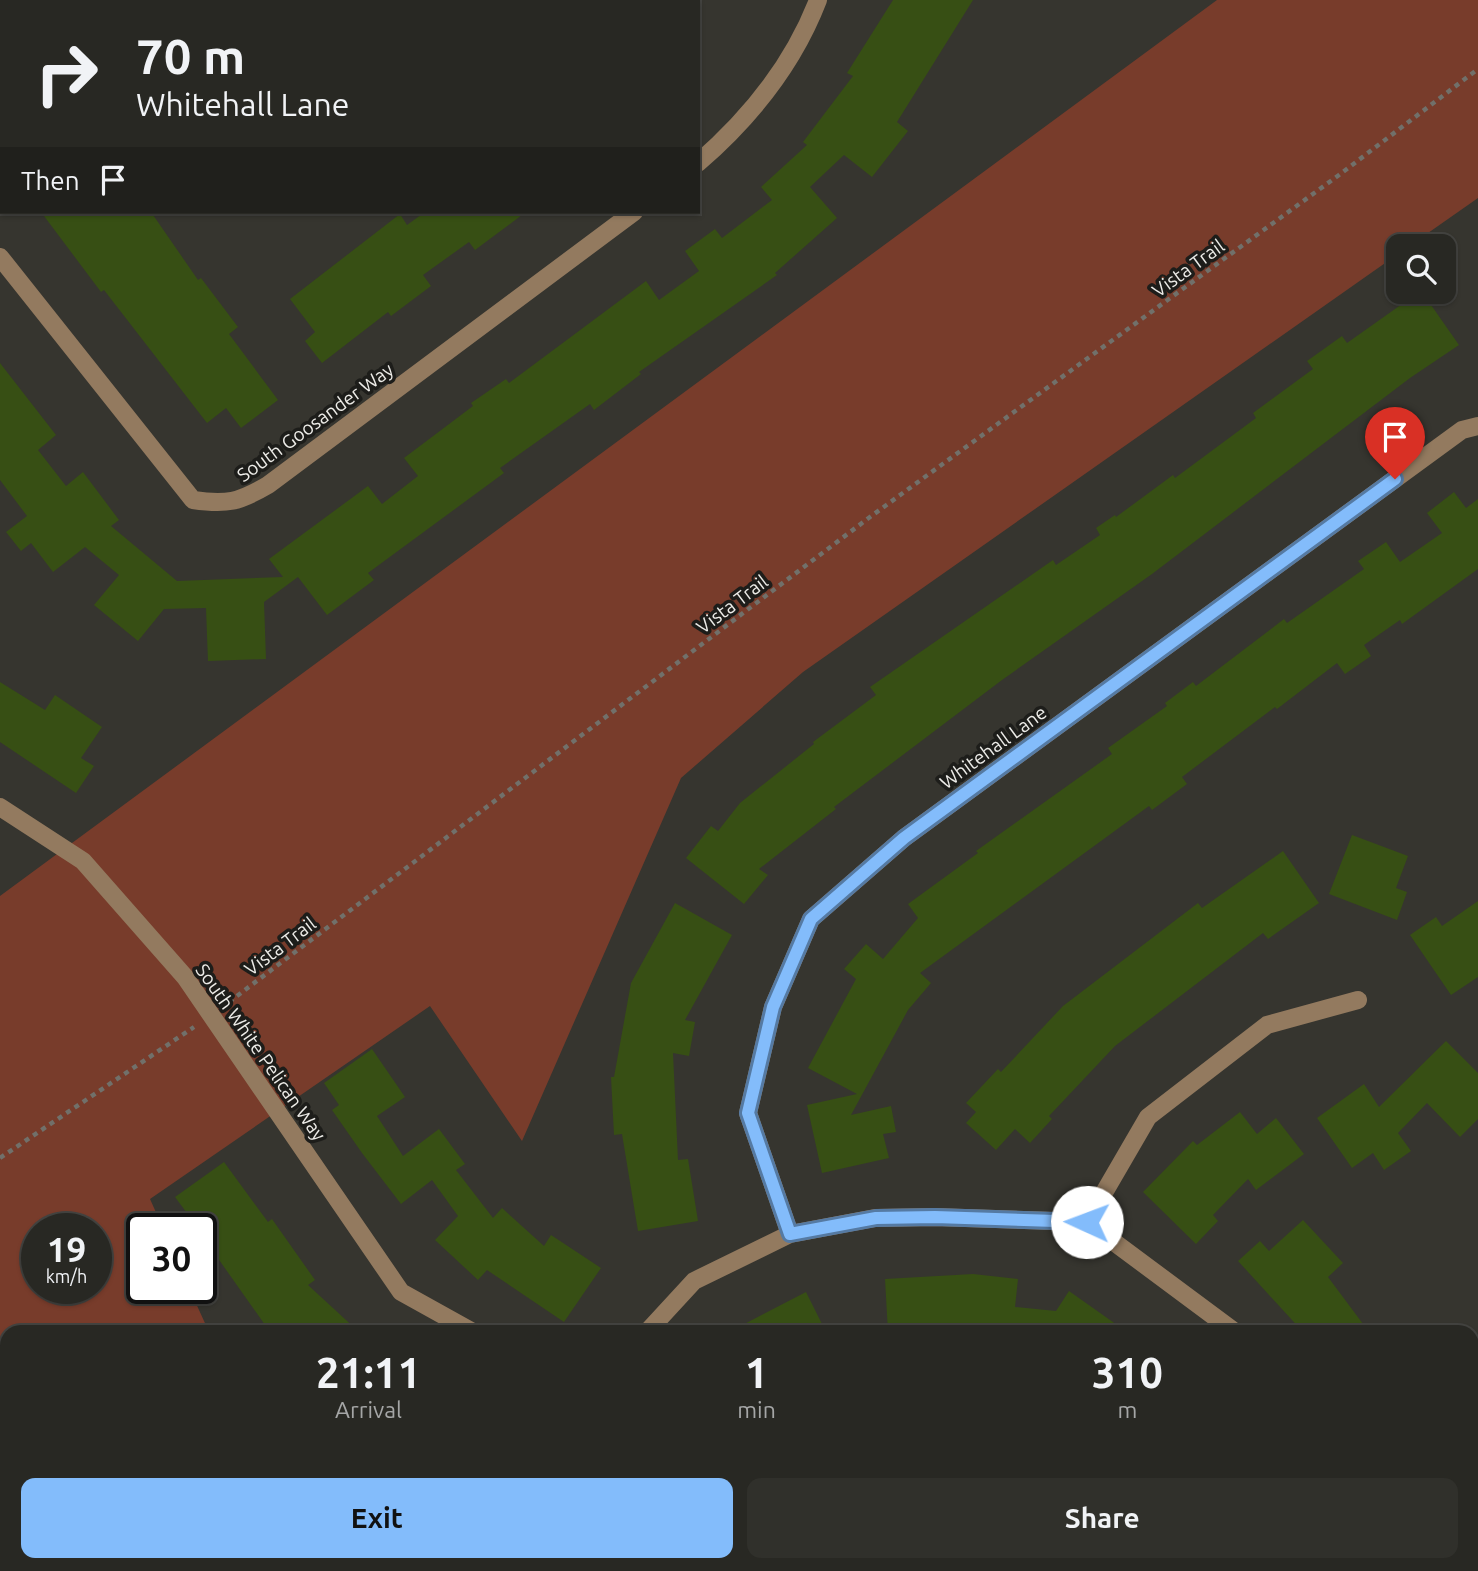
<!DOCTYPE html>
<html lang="en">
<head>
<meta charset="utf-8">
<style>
	body { margin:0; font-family:Ubuntu,sans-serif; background:#30302b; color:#f1f3f6; height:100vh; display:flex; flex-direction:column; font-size:26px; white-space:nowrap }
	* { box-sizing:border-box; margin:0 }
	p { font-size:23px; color:#a5a6a6 }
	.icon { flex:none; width:38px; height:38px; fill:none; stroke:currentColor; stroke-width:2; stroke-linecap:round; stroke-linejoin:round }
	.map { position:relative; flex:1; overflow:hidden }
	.sheet { position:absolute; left:0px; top:1325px; width:1479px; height:247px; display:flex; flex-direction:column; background:#282823; border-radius:21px 21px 0 0; box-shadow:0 2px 5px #0004,0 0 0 2px #444441 }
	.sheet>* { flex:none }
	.banner { position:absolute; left:0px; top:0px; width:700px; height:214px; box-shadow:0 2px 5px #0004,0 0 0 2px #444441; background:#282823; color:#f1f3f6; overflow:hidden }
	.tools { position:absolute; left:1386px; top:234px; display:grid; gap:14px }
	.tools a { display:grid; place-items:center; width:70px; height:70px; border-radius:14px; background:#282823; box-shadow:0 2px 5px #0004,0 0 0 2px #444441; font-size:35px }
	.speed { position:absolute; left:21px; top:1213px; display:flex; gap:14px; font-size:35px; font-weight:700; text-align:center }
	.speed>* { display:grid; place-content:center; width:91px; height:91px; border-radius:50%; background:#282823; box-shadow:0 2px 5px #0004,0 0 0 2px #444441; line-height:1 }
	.speed small { font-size:18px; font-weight:400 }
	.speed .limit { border:4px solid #111; border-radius:10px; background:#fff; color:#111 }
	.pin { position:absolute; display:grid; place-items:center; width:60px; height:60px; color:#fff; margin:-72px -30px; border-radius:50% 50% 50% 0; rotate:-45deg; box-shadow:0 0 7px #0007 }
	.pin .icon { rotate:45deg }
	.me { position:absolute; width:77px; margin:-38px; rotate:272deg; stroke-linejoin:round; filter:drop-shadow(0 0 5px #0008) }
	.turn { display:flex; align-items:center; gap:24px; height:147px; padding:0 21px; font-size:32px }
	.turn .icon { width:91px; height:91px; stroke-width:2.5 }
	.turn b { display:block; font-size:49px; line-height:60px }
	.then { display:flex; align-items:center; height:66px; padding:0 21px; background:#0003; gap:14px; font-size:26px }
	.eta { display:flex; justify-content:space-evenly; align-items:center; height:119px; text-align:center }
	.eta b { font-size:42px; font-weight:700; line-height:49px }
	.primary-button { display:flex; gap:14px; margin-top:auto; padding:14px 21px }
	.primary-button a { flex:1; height:80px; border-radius:14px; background:#83bcfb; color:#111; font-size:28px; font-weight:700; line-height:80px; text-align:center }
	.primary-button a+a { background:#30302b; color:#f1f3f6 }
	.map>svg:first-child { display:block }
	.green { fill:#783c2b; fill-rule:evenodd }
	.building { fill:#374f14 }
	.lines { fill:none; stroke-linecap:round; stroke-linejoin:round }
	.path { stroke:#71706a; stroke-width:4.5; stroke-dasharray:5 5; stroke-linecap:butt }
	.minor { stroke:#937a5f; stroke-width:18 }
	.route-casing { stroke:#557aa3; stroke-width:18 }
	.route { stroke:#83bcfb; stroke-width:12 }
	.labels { text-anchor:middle; stroke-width:7; stroke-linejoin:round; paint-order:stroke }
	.street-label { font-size:19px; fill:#edece8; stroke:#1d1d1a }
</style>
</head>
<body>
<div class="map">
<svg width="1478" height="1571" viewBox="0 0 1478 1571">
	<rect width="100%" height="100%" fill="#36352f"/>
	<path class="green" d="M1217 0H1478V198L1408 247H1398V254L803 672 681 778 522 1141 430 1006 150 1199 163 1228H142V1288H189L209 1332H7V1425L0 1424V896ZM37 1228H96V1288H37Z"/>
	<path class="building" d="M893 0H973L897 122 908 131 872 177 844 155 810 187 837 218 775 273 777 275 639 372 641 374 594 410 590 404 500 468 504 473 368 573 374 580 327 615 298 577 264 602 266 659 208 661 206 608 164 609 138 641 94 605 119 575 85 547 53 572 31 543 21 551 6 532 27 516 0 480V363L56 435 38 450 66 486 83 472 119 520 111 526 177 581 283 577 269 559 368 486 382 504 418 476 404 458 473 406 471 403 506 379 509 383 646 281 659 300 699 271 685 251 715 229 722 238 772 200 761 187 807 145 803 142 853 76 847 73Z
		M41 212H151L198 280 201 278 238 327 229 334 278 400 241 428 226 408 207 423 104 290 101 292Z
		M425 212H526L475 250 469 242 423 275 431 286 391 316 388 312 322 363 305 341 315 332 290 299 400 214 407 225Z
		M1419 292H1422L1459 345 1410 378 1152 574 1002 680 834 807 836 809 759 869 768 875 744 904 686 858 711 826 718 831 740 803 814 744 813 742 876 695 870 687 1053 560 1056 565 1100 535 1096 528 1115 515 1116 517 1173 475 1175 478 1256 418 1253 413 1313 369 1307 361 1342 336 1347 343Z
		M1454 492 1466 508 1478 499V569L1402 624 1400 620 1364 645 1371 656 1345 674 1337 663 1277 709 1275 707 1182 777 1187 784 1152 810 1149 806 920 973 931 983 908 1010 851 1115 891 1106 896 1132 883 1134 889 1158 822 1173 807 1105 857 1094 808 1068 856 979 844 969 866 944 883 959 918 918 908 904 978 853 976 851 1112 754 1108 748 1167 706 1165 703 1193 682 1196 686 1284 619 1287 623 1364 569 1358 561 1386 542 1400 562 1442 533 1427 513Z
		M0 682 45 710 55 695 102 727 81 758 94 766 76 793 0 742Z
		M1352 835 1408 856 1396 888 1407 892 1397 920 1329 894Z
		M1283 851 1319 903 1268 939 1263 933 1115 1046 1049 1116 1052 1119 1030 1143 1015 1129 996 1150 966 1123 976 1112 966 1103 998 1069 1001 1072 1063 1006 1198 903 1202 908Z
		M1478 901V977L1451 995 1410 935 1436 917 1442 926Z
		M675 903 732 935 685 1020 695 1022 689 1056 673 1053 678 1160 688 1159 698 1221 638 1231 622 1134 614 1135 611 1077H614L631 983Z
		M1446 1041 1478 1073V1119L1460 1137 1427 1103 1398 1133 1411 1151 1384 1170 1373 1153 1352 1168 1317 1118 1364 1084 1379 1107Z
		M372 1049 405 1097 377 1116 403 1156 439 1129 465 1164 456 1170 493 1218 502 1208 544 1246 551 1235 601 1268 564 1322 487 1270 478 1280 435 1240 458 1216 432 1180 401 1204 362 1153 332 1110 339 1105 324 1083Z
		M1240 1112 1257 1134 1276 1118 1304 1154 1256 1190 1248 1179 1213 1215 1218 1221 1196 1244 1143 1192 1193 1141 1197 1145Z
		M224 1162 268 1222 272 1219 315 1280 308 1285 359 1332H270L217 1257 201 1233V1228H198L175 1197Z
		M1303 1220 1343 1263 1328 1277 1369 1332H1303L1238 1261 1260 1241 1269 1251Z
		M973 1274 1018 1279 1015 1307 1056 1311 1069 1291 1127 1332H888L885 1279Z
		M806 1292 826 1332H729Z"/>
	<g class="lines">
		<path class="path" d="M229 1002 870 517 1339 175 1478 69
			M0 1158 194 1027"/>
		<path class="minor" d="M161 2 163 0
			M0 142 2 141
			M698 163C750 118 793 65 818 0
			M0 257 193 500C227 505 239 502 268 485L634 212
			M0 807 83 861 185 977 401 1292 473 1332
			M1087 1222 1148 1117 1267 1025 1358 1000
			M790 1234 748 1113 773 1007 811 919 904 838 1462 430 1478 426
			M647 1332 694 1281 790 1234 875 1218 935 1217 1087 1222 1235 1332
			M484 1571 488 1564
			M1339 1571V1564"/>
	</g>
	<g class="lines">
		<g class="route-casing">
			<path id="route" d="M1087 1222 935 1217 876 1218 790 1234 748 1113 773 1007 811 919 904 838 1395 479"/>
		</g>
		<use href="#route" class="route"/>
	</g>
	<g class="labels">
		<g class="street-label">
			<text transform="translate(1188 268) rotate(-36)" y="7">Vista Trail</text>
			<text transform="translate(315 422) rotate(-36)" y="7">South Goosander Way</text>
			<text transform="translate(732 604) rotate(-37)" y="7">Vista Trail</text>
			<text transform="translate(993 747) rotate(-36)" y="7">Whitehall Lane</text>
			<text transform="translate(280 946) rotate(-37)" y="7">Vista Trail</text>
			<text transform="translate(261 1052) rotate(55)" y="7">South White Pelican Way</text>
		</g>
	</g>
</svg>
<div class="tools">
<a><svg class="icon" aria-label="search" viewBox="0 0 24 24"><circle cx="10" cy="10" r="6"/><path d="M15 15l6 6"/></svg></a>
</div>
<div class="speed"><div>19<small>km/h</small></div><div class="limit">30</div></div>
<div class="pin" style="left:1395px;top:479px;background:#d93025"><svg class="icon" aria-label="arrive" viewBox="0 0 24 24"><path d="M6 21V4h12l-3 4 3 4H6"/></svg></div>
<svg class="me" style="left:1087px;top:1222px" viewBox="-20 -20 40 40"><circle r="19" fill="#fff"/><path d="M0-13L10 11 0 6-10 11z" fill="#83bcfb"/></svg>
<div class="banner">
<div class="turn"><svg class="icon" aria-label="right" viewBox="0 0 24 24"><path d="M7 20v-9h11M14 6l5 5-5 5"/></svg><div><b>70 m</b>Whitehall Lane</div></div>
<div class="then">Then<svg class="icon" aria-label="arrive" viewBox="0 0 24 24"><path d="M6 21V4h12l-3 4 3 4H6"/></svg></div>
</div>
<section class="sheet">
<div class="eta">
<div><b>21:11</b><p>Arrival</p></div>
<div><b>1</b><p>min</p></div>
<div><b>310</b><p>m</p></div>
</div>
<div class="primary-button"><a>Exit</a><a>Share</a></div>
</section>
</div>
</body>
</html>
